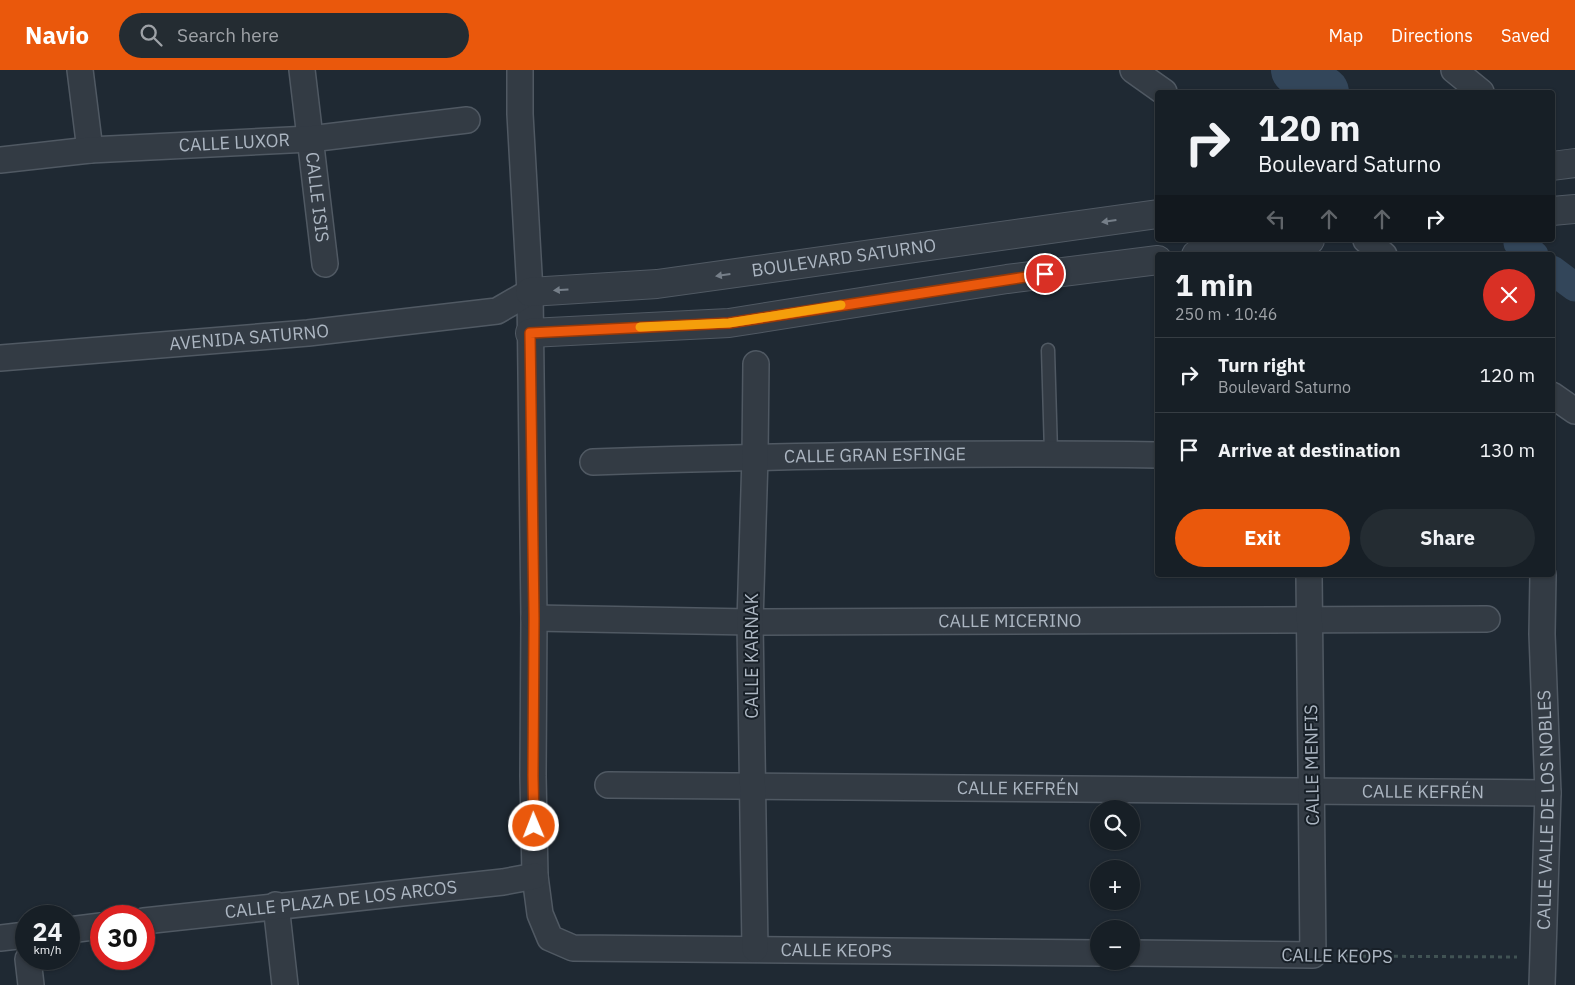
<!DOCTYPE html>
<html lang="en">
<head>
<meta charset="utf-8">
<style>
	body { margin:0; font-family:"IBM Plex Sans",sans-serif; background:#242c32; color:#f1f3f6; height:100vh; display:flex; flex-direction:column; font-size:19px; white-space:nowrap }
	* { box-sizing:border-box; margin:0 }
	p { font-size:16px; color:#9ea2a7 }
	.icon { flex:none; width:28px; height:28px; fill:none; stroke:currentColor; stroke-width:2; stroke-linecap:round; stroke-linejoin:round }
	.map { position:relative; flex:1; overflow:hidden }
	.panel { position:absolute; left:1155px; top:182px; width:400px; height:325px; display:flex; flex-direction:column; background:#171f26; border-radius:5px; box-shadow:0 1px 4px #0004,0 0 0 1px #363d43 }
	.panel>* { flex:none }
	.guide { position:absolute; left:1155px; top:20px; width:400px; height:152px; border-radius:5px; box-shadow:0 1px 4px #0004,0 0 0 1px #363d43; background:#171f26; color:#f1f3f6; overflow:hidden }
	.controls { position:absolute; left:1090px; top:730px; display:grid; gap:10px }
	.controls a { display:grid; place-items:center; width:50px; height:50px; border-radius:50%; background:#171f26; box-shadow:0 1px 4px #0004,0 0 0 1px #363d43; font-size:25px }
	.speed { position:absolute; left:15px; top:835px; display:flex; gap:10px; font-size:25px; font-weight:700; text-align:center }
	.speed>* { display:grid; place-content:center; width:65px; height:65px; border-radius:50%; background:#171f26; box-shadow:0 1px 4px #0004,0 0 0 1px #363d43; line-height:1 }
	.speed small { font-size:12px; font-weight:400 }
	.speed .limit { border:8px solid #d22; background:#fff; color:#111 }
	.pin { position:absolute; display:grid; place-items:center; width:42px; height:42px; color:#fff; margin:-21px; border:2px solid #fff; border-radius:50%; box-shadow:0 1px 5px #0007 }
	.me { position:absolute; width:55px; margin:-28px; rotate:359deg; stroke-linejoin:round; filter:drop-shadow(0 0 4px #0008) }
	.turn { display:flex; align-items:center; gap:18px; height:105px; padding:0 20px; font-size:22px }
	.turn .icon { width:65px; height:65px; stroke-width:2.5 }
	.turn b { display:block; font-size:35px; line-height:42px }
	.lanes { display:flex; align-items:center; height:48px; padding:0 20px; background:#0003; justify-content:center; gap:25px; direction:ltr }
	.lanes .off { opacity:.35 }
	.round { display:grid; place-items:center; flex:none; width:52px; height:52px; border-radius:26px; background:#242c32 }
	.headline { display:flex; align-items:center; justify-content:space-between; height:85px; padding:0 20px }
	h1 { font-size:30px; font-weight:800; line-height:38px }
	.cta { display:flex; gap:10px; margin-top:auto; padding:10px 20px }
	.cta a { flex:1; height:58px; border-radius:30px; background:#ea580c; color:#fff; font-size:20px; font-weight:800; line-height:58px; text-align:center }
	.cta a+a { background:#242c32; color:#f1f3f6 }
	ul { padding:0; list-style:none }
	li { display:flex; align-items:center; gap:15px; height:75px; padding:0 20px; border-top:1px solid #363d43 }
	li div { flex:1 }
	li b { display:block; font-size:19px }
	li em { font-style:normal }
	header { display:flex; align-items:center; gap:30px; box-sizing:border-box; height:70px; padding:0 25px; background:#ea580c; color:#fff }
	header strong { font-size:24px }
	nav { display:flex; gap:28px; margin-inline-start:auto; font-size:18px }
	.search { width:350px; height:45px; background:#242c32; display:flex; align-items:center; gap:12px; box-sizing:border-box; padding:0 18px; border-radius:28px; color:#9ea2a7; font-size:19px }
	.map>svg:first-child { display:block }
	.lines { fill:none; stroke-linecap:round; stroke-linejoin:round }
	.canal { stroke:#33465a; stroke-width:29 }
	.river { stroke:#33465a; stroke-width:50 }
	.service-casing { stroke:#505963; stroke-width:15 }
	.minor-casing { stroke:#505963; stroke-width:28 }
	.tertiary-casing { stroke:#505963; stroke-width:30 }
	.path { stroke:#415354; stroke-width:3; stroke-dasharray:4 4; stroke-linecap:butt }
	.service { stroke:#333b44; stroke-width:12 }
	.minor { stroke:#333b44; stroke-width:25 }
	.tertiary { stroke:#333b44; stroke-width:28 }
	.oneway { fill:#767f89 }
	.route-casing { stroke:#983908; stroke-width:12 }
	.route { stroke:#ea580c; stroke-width:9 }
	.slow { stroke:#f59e0b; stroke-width:9 }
	.labels { text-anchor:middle; stroke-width:4; stroke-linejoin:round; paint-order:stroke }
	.street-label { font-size:18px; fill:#acb6c2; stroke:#182028 }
</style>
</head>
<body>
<header>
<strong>Navio</strong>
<div class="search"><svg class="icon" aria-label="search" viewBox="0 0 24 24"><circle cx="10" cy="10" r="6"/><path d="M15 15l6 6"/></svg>Search here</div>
<nav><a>Map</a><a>Directions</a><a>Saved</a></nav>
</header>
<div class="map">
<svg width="1575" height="915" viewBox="0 0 1575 915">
	<rect width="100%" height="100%" fill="#1f2933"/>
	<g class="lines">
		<path class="canal" d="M1518 173 1534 185
			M1552 200 1575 217"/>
		<path class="river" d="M1296 0 1324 22"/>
		<g class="service-casing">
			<path id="service" d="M1048 280 1051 383"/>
		</g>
		<g class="minor-casing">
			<g id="minor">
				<path d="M80 0 90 80"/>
				<path id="s1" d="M302 0 325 194"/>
				<path id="s2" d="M520 0V44L530 222 534 548 533 706 535 806 540 844 550 868 573 878 1099 883"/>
				<path d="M1133 0 1164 22"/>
				<path d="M1454 0 1481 22"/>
				<path id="s3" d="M0 90 90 80 310 69 467 50"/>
				<path d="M1366 170 1384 185"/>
				<path id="s4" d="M0 288 308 263 497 241 530 222"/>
				<path d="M1552 325 1575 341"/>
				<path id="s5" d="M593 392C781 386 969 382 1158 385"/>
				<path id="s6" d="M534 548 750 552 1487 549"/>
				<path id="s7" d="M608 715 1548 723"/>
				<path d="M276 835 285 915"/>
				<path id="s8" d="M144 851 503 812 535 806"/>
				<path d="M69 860 101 856"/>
				<path d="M0 868 26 865"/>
				<path d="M755 879 750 552 755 387 756 294"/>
				<path d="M1131 883 1313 885 1309 505"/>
				<path d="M28 889 31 915"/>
				<path id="s9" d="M1542 915 1548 723 1542 564 1543 505"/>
			</g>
		</g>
		<g class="tertiary-casing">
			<g id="tertiary">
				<path d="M1552 96 1575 93"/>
				<path d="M1552 141 1575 139"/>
				<path d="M1196 185 1310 170"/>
				<path id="s10" d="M530 222 657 214 1158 144"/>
				<path d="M530 263 729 253 1007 209 1158 190"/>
			</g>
		</g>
		<path class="path" d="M1338 886 1517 887"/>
		<use href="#service" class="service"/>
		<use href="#minor" class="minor"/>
		<use href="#tertiary" class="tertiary"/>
	</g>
	<defs><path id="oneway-solid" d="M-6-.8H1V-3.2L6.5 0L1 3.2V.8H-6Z" transform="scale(1.25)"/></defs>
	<g class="oneway">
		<use href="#oneway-solid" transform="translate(1109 151) rotate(172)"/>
		<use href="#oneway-solid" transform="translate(723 205) rotate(172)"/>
		<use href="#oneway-solid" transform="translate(561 220) rotate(176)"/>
	</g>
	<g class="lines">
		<g class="route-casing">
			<path id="route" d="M534 756 533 706 534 548 530 263 729 253 1045 204"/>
		</g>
		<use href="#route" class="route"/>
		<path class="slow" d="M640 257 729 253 841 235"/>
	</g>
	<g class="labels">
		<g class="street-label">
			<text dy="6" stroke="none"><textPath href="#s3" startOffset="235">CALLE LUXOR</textPath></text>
			<text dy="6" stroke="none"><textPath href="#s1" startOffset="128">CALLE ISIS</textPath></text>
			<text dy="6" stroke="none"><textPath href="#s10" startOffset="316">BOULEVARD SATURNO</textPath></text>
			<text dy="6" stroke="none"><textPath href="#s4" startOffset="250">AVENIDA SATURNO</textPath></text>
			<text dy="6" stroke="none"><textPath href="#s5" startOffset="282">CALLE GRAN ESFINGE</textPath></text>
			<text dy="6" stroke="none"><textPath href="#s6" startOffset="476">CALLE MICERINO</textPath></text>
			<text transform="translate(752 586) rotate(-90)" y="6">CALLE KARNAK</text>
			<text transform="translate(1312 695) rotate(-91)" y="6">CALLE MENFIS</text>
			<text dy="6" stroke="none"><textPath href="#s7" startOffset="410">CALLE KEFRÉN</textPath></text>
			<text dy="6" stroke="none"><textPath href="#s7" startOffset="815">CALLE KEFRÉN</textPath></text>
			<text dy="6" stroke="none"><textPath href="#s9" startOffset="175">CALLE VALLE DE LOS NOBLES</textPath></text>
			<text dy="6" stroke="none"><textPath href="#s8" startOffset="198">CALLE PLAZA DE LOS ARCOS</textPath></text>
			<text dy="6" stroke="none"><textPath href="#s2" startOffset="1159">CALLE KEOPS</textPath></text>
			<text transform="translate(1337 886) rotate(1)" y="6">CALLE KEOPS</text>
		</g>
	</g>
</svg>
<div class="controls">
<a><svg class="icon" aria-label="search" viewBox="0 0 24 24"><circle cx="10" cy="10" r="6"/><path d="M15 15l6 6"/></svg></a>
<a>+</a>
<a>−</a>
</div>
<div class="speed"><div>24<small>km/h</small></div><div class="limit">30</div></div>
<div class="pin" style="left:1045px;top:204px;background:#d93025"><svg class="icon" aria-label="arrive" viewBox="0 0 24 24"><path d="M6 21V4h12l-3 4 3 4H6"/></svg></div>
<svg class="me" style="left:534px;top:756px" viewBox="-20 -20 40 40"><circle r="17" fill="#ea580c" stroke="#fff" stroke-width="3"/><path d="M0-11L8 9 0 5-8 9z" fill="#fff"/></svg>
<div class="guide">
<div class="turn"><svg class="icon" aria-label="right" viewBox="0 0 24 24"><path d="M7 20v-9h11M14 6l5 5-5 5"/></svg><div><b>120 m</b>Boulevard Saturno</div></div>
<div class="lanes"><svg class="icon off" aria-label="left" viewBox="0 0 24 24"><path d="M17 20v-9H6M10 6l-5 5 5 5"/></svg><svg class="icon off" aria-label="ahead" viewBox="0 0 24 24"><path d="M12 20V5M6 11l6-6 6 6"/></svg><svg class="icon off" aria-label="ahead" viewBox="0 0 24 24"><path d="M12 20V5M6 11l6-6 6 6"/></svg><svg class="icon" aria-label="right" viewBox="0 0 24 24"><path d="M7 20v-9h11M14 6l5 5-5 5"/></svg></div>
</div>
<section class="panel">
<div class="headline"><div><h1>1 min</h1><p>250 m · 10:46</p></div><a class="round" style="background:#d93025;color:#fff"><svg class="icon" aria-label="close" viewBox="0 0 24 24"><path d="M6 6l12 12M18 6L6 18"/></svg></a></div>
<ul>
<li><svg class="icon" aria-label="right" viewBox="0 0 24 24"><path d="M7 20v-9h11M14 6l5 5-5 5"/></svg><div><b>Turn right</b><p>Boulevard Saturno</p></div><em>120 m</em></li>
<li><svg class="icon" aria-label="arrive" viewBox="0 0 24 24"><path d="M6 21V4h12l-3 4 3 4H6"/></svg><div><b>Arrive at destination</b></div><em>130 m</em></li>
</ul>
<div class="cta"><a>Exit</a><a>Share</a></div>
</section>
</div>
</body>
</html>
